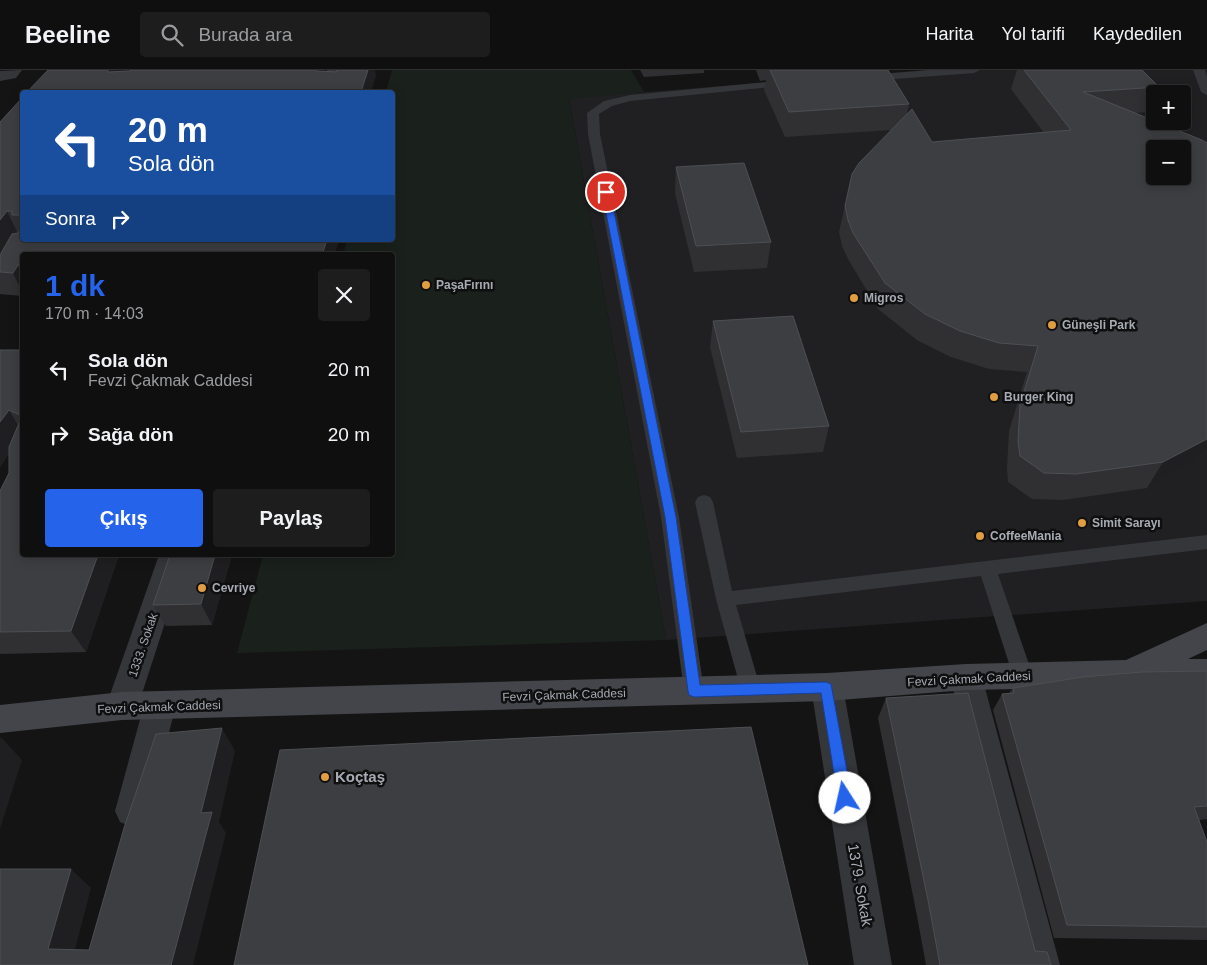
<!DOCTYPE html>
<html lang="tr">
<head>
<meta charset="utf-8">
<style>
	body { margin:0; font-family:Arial,sans-serif; background:#1d1d1e; color:#f1f3f6; height:100vh; display:flex; flex-direction:column; font-size:19px; white-space:nowrap }
	* { box-sizing:border-box; margin:0 }
	p { font-size:16px; color:#9b9c9f }
	.icon { flex:none; width:28px; height:28px; fill:none; stroke:currentColor; stroke-width:2; stroke-linecap:round; stroke-linejoin:round }
	.map { position:relative; flex:1; overflow:hidden }
	.sheet { position:absolute; left:20px; top:182px; width:375px; height:305px; display:flex; flex-direction:column; background:#0f0f10; border-radius:5px; box-shadow:0 2px 12px #0003,0 0 0 1px #2f2f30 }
	.sheet>* { flex:none }
	.guide { position:absolute; left:20px; top:20px; width:375px; height:152px; border-radius:5px; box-shadow:0 2px 12px #0003,0 0 0 1px #2f2f30; background:#1a4fa0; color:#fff; overflow:hidden }
	.buttons { position:absolute; left:1146px; top:15px; display:grid; gap:10px }
	.buttons a { display:grid; place-items:center; width:45px; height:45px; border-radius:5px; background:#0f0f10; box-shadow:0 2px 12px #0003,0 0 0 1px #2f2f30; font-size:25px }
	.pin { position:absolute; display:grid; place-items:center; width:42px; height:42px; color:#fff; margin:-21px; border:2px solid #fff; border-radius:50%; box-shadow:0 1px 5px #0007 }
	.me { position:absolute; width:55px; margin:-28px; rotate:350deg; stroke-linejoin:round; filter:drop-shadow(0 0 4px #0008) }
	.turn { display:flex; align-items:center; gap:18px; height:105px; padding:0 25px; font-size:22px }
	.turn .icon { width:65px; height:65px; stroke-width:2.5 }
	.turn b { display:block; font-size:35px; line-height:42px }
	.then { display:flex; align-items:center; height:48px; padding:0 25px; background:#0003; gap:10px; font-size:19px }
	.round { display:grid; place-items:center; flex:none; width:52px; height:52px; border-radius:5px; background:#1d1d1e }
	.summary { display:flex; align-items:center; justify-content:space-between; height:85px; padding:0 25px }
	h1 { font-size:30px; font-weight:800; line-height:38px; color:#2563eb }
	.action { display:flex; gap:10px; margin-top:auto; padding:10px 25px }
	.action a { flex:1; height:58px; border-radius:5px; background:#2563eb; color:#fff; font-size:20px; font-weight:800; line-height:58px; text-align:center }
	.action a+a { background:#1d1d1e; color:#f1f3f6 }
	ul { padding:0; list-style:none }
	li { display:flex; align-items:center; gap:15px; height:65px; padding:0 25px }
	li div { flex:1 }
	li b { display:block; font-size:19px }
	li em { font-style:normal }
	header { display:flex; align-items:center; gap:30px; box-sizing:border-box; height:70px; padding:0 25px; background:#0f0f10; border-bottom:1px solid #2f2f30 }
	header strong { font-size:24px }
	nav { display:flex; gap:28px; margin-inline-start:auto; font-size:18px }
	.search { width:350px; height:45px; background:#1d1d1e; display:flex; align-items:center; gap:12px; box-sizing:border-box; padding:0 18px; border-radius:5px; color:#9b9c9f; font-size:19px }
	.map>svg:first-child { display:block }
	.built { fill:#202022; fill-rule:evenodd }
	.green { fill:#1a201b }
	.lines { fill:none; stroke-linecap:round; stroke-linejoin:round }
	.service { fill:#35363a; fill-rule:evenodd }
	.minor { fill:#35363a; fill-rule:evenodd }
	.secondary { fill:#43454a; fill-rule:evenodd }
	.wall { fill:#303033 }
	.shaded-wall { fill:#1f1f21 }
	.building { fill:#3d3e41; stroke:#4d4f53; fill-rule:evenodd }
	.route { fill:#2563eb; stroke:#184099 }
	.poi-dot { fill:#e09e41; stroke:#0f0f10; stroke-width:2 }
	.labels { text-anchor:middle; stroke-width:5; stroke-linejoin:round; paint-order:stroke }
	.poi-label { font-size:12px; font-weight:bold; fill:#a7acb4; stroke:#0f0f10; text-anchor:start }
	.street-label { font-size:12px; fill:#a7acb4; stroke:#0f0f10 }
	.near-poi-label { font-size:15px; font-weight:bold; fill:#a7acb4; stroke:#0f0f10; text-anchor:start }
	.near-street-label { font-size:15px; fill:#a7acb4; stroke:#0f0f10 }
</style>
</head>
<body>
<header>
<strong>Beeline</strong>
<div class="search"><svg class="icon" aria-label="search" viewBox="0 0 24 24"><circle cx="10" cy="10" r="6"/><path d="M15 15l6 6"/></svg>Burada ara</div>
<nav><a>Harita</a><a>Yol tarifi</a><a>Kaydedilen</a></nav>
</header>
<div class="map">
<svg width="1207" height="895" viewBox="0 0 1207 895">
	<rect width="100%" height="100%" fill="#141415"/>
	<path class="built" d="M926 0H1207V531L666 570 569 28ZM1155 24H1182V51H1155ZM1155 79H1182V106H1155Z"/>
	<path class="green" d="M392 0H631L644 22 569 29 666 570 237 583 263 485H392V185H343L347 170H392V22H386Z"/>
	<g class="lines">
		<path class="service" d="M930 0H980L974 3 869 11 863 8 869 5Z
			M1193 0H1205L1207 7V25L1201 22Z
			M788 10 794 13 792 15 630 31 612 36 599 44 600 64 679 447 704 621 701 627 694 630 687 627 684 621 661 447 588 64 587 43 604 31 630 25Z
			M704 425 710 427 713 432 732 521 1207 465V479L998 504 1033 606 1030 612 1023 615 1016 612 1013 606 981 506 736 535 761 620 758 626 751 629 744 626 741 620 716 529 695 432 698 427Z"/>
		<path class="minor" d="M22 0 16 8 0 11V1Z
			M327 0H345L340 22H322Z
			M159 485H187L138 636 133 646 122 650 111 646 106 636Z
			M966 594 977 597 982 607 1060 895H1022L950 607 955 597Z
			M827 603 838 607 843 617 892 895H854L811 617 816 607Z
			M160 621 171 625 176 635 149 741 144 752 132 757 120 752 115 741 144 635 149 625Z"/>
		<path class="secondary" d="M1207 553V580L1188 589H1207V615L966 620 827 631 122 650 0 663V635L122 622 827 603 966 594 1126 590Z"/>
	</g>
	<path class="wall" d="M640 0H704V3L644 7Z
		M756 0H888L909 34 907 44 932 72 1044 63 1011 19 1017 0H1142L1159 17 1156 24H1155V26L1148 42 1135 43 1207 73V380L1190 395 1147 418 1063 430 1032 429 1008 412 1007 398 1009 361 1027 302 989 299 951 287 917 270 878 239 848 189 842 176 839 162 852 104 891 60 785 67 764 20 766 10 760 11Z
		M22 28V170H339L334 185H22V226L0 224V52Z
		M676 97 771 172 767 198 694 202 675 123Z
		M713 251 829 356 823 382 737 388 710 277Z
		M0 280H22V485H119L86 582 0 584V421L9 403V383L0 397Z
		M170 485H232L212 555 166 556 153 535Z
		M1207 601V749L1199 750 1207 772V870L1054 868 993 640 1002 624 1009 623 1013 618Z
		M886 628 1035 881 1051 895H926L917 846 878 648Z"/>
	<path class="shaded-wall" d="M108 0H133L117 21Z
		M316 0H326L321 22 316 1Z
		M367 0H375L376 6 371 22H361Z
		M7 141 18 164 0 189V150Z
		M327 170H339L334 185H322Z
		M18 195 22 203V222L13 203Z
		M9 340 22 362V363L0 397V352Z
		M1207 369V380L1190 395 1147 418 1163 392Z
		M98 485H119L86 582 71 561Z
		M215 485H232L212 555 201 534Z
		M222 658 235 681 219 752 226 763 193 895H171L201 743Z
		M1 667 22 690 0 759V669Z
		M71 799 91 818 71 895 48 879Z"/>
	<path class="building" d="M48 0H108V2L130 1 131 0H316V1L337 2V0H368L361 22H27Z
		M770 0H888L909 34 789 42Z
		M1024 0H1142L1159 17 1083 22 1202 70 1207 73V369L1163 392 1076 404 1044 403 1020 386 1018 372 1020 335 1038 276 999 273 960 261 925 244 885 213 853 163 848 150 845 136 852 104 859 93 912 39 932 72 1071 60ZM1155 79H1182V106H1155Z
		M22 28V145H12V141H7L0 150V52Z
		M744 93 771 172 696 176 676 97Z
		M22 157V170H327L322 185H22V196L18 195 13 203 0 202V185L12 164 18 163Z
		M793 246 829 356 741 362 713 251Z
		M0 280H22V485H98L71 561 0 562V421L9 403V377L22 346 9 340 0 352Z
		M170 485H215L201 534 153 535Z
		M1207 601V736L1194 737 1207 772V857L1067 855 1002 624 1014 623 1013 618 1083 607 1142 602Z
		M968 623 1035 881 1047 882 1051 895H940L928 830 886 628Z
		M751 657 808 895H234L280 680Z
		M222 658 201 743 212 742 171 895H0V799H71L48 879 89 880 124 758 156 664Z"/>
	<path class="route" d="M606 119 610 122 676 447 700 615 826 612 831 614 852 728 850 733 845 735 840 733 838 728 821 623 694 627 689 625 688 621 665 447 602 122Z"/>
	<g class="poi-dot">
		<circle cx="426" cy="215" r="5"/>
		<circle cx="854" cy="228" r="5"/>
		<circle cx="1052" cy="255" r="5"/>
		<circle cx="994" cy="327" r="5"/>
		<circle cx="1082" cy="453" r="5"/>
		<circle cx="980" cy="466" r="5"/>
		<circle cx="202" cy="518" r="5"/>
		<circle cx="325" cy="707" r="5"/>
	</g>
	<g class="labels">
		<g class="poi-label">
			<text x="436" y="219">PaşaFırını</text>
			<text x="864" y="232">Migros</text>
			<text x="1062" y="259">Güneşli Park</text>
			<text x="1004" y="331">Burger King</text>
			<text x="1092" y="457">Simit Sarayı</text>
			<text x="990" y="470">CoffeeMania</text>
			<text x="212" y="522">Cevriye</text>
		</g>
		<g class="street-label">
			<text transform="translate(143 575) rotate(-71)" y="4">1333. Sokak</text>
			<text transform="translate(969 609) rotate(-3)" y="4">Fevzi Çakmak Caddesi</text>
			<text transform="translate(564 625) rotate(-2)" y="4">Fevzi Çakmak Caddesi</text>
			<text transform="translate(159 637) rotate(-2)" y="4">Fevzi Çakmak Caddesi</text>
		</g>
		<g class="near-poi-label">
			<text x="335" y="712">Koçtaş</text>
		</g>
		<g class="near-street-label">
			<text transform="translate(860 815) rotate(80)" y="5">1379. Sokak</text>
		</g>
	</g>
</svg>
<div class="buttons">
<a>+</a>
<a>−</a>
</div>
<div class="pin" style="left:606px;top:122px;background:#d93025"><svg class="icon" aria-label="arrive" viewBox="0 0 24 24"><path d="M6 21V4h12l-3 4 3 4H6"/></svg></div>
<svg class="me" style="left:845px;top:728px" viewBox="-20 -20 40 40"><circle r="19" fill="#fff"/><path d="M0-13L10 11 0 6-10 11z" fill="#2563eb"/></svg>
<div class="guide">
<div class="turn"><svg class="icon" aria-label="left" viewBox="0 0 24 24"><path d="M17 20v-9H6M10 6l-5 5 5 5"/></svg><div><b>20 m</b>Sola dön</div></div>
<div class="then">Sonra<svg class="icon" aria-label="right" viewBox="0 0 24 24"><path d="M7 20v-9h11M14 6l5 5-5 5"/></svg></div>
</div>
<section class="sheet">
<div class="summary"><div><h1>1 dk</h1><p>170 m · 14:03</p></div><a class="round"><svg class="icon" aria-label="close" viewBox="0 0 24 24"><path d="M6 6l12 12M18 6L6 18"/></svg></a></div>
<ul>
<li><svg class="icon" aria-label="left" viewBox="0 0 24 24"><path d="M17 20v-9H6M10 6l-5 5 5 5"/></svg><div><b>Sola dön</b><p>Fevzi Çakmak Caddesi</p></div><em>20 m</em></li>
<li><svg class="icon" aria-label="right" viewBox="0 0 24 24"><path d="M7 20v-9h11M14 6l5 5-5 5"/></svg><div><b>Sağa dön</b></div><em>20 m</em></li>
</ul>
<div class="action"><a>Çıkış</a><a>Paylaş</a></div>
</section>
</div>
</body>
</html>
